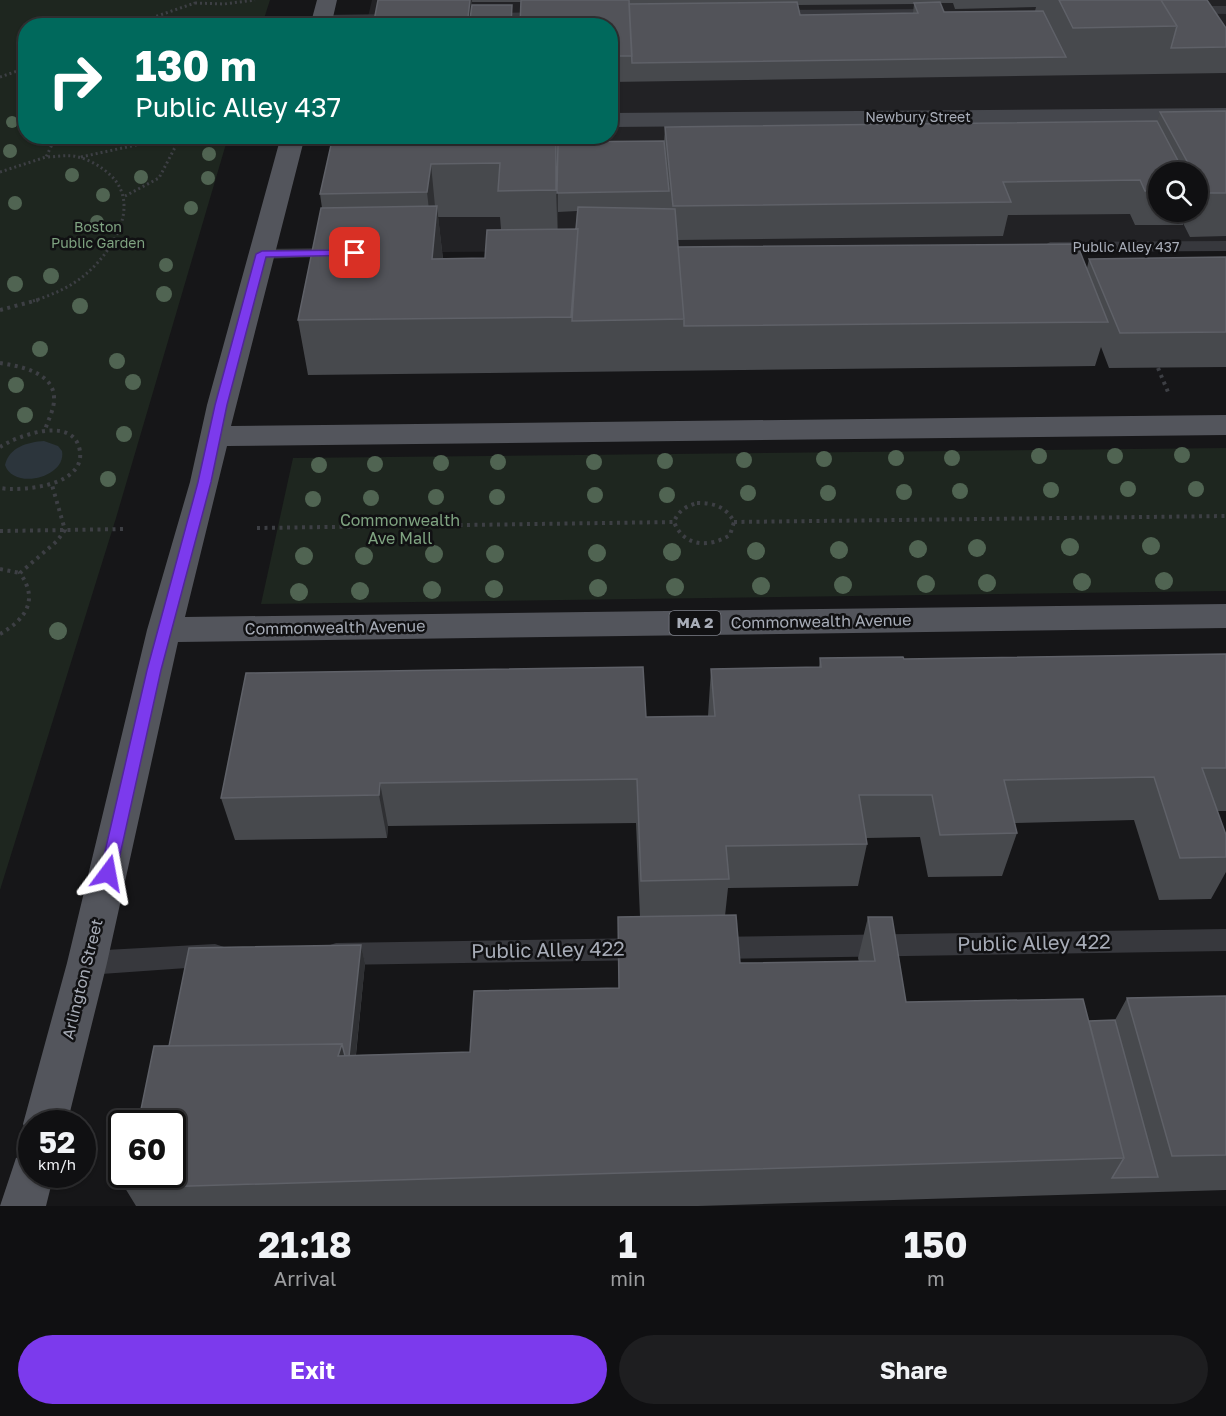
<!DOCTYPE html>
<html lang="en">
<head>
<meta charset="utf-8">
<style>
	body { margin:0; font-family:"Golos Text",sans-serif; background:#1e1e20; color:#f1f3f6; height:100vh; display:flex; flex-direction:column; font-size:22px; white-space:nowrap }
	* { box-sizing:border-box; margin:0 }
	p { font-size:20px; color:#9c9d9f }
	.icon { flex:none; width:33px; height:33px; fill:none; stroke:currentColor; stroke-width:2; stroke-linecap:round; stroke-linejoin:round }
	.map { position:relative; height:1206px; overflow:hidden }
	.drawer { display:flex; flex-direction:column; background:#101012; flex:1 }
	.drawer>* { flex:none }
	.hud { position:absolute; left:18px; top:18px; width:600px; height:126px; border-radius:24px; box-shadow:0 2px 4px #0004,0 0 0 2px #303032; background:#00695c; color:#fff; overflow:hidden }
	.tools { position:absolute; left:1148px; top:162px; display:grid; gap:12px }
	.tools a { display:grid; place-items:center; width:60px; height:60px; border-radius:50%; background:#101012; box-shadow:0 2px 4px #0004,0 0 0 2px #303032; font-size:30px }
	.speed { position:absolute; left:18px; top:1110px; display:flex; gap:12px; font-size:30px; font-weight:700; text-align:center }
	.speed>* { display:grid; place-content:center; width:78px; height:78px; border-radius:50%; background:#101012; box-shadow:0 2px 4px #0004,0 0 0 2px #303032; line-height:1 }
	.speed small { font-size:15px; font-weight:400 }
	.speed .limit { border:3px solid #111; border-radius:9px; background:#fff; color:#111 }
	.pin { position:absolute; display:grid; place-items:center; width:51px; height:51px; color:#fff; margin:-26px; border-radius:12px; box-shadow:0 3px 9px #0006 }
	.me { position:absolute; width:66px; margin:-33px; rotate:13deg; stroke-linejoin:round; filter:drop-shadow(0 0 4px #0008) }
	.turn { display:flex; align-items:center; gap:21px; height:126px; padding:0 18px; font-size:27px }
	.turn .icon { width:78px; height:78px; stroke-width:2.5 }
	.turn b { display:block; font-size:42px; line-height:51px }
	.eta { display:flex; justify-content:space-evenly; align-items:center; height:102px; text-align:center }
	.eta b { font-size:36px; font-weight:700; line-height:42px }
	.primary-button { display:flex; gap:12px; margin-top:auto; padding:12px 18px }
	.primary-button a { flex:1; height:69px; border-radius:36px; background:#7c3aed; color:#fff; font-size:24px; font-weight:700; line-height:69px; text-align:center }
	.primary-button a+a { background:#1e1e20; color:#f1f3f6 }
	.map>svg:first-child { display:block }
	.built { fill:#222225; fill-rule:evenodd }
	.green { fill:#1e261f }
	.water { fill:#2c353c }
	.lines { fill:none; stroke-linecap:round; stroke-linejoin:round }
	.path-far1 { stroke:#3d3f44; stroke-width:3; stroke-dasharray:2 3; stroke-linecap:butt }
	.path { stroke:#3d3f44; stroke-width:4; stroke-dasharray:3 4.5; stroke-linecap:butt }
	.service { fill:#37383d; fill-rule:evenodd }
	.secondary { fill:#45474d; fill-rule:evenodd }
	.primary { fill:#53555c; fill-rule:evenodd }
	.tree { fill:#506452 }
	.wall { fill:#47494d; fill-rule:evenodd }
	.shaded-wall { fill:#2f3033 }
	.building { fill:#525359; stroke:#5f6168; stroke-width:1.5 }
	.route { fill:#7c3aed; stroke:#51269a; stroke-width:1.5 }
	.labels { text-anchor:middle; stroke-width:5; stroke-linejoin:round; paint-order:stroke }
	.far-street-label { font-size:14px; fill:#a8adb8; stroke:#111113 }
	.far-park-label { font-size:14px; fill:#7fa381; stroke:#111113 }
	.shield { fill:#111113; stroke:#7b7e86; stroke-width:1.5 }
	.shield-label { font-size:15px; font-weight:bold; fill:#a8adb8 }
	.park-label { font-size:16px; fill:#7fa381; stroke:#111113 }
	.street-label { font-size:16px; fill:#a8adb8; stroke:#111113 }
	.near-street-label { font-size:20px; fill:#a8adb8; stroke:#111113 }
</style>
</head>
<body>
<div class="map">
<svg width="1226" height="1206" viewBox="0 0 1226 1206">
	<rect width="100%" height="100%" fill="#161618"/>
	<path class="built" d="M372 0H1226V246L317 253 344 137 610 136V26L366 25ZM1158 172H1197V212H1158Z"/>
	<path class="green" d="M0 0H270L262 25 26 26V136L228 137 116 518 0 890Z
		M1226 448V591L261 604 293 458Z"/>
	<path class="water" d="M44 441 58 446 62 451C67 477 14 491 5 465 9 447 28 442 44 441Z"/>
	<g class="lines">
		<path class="path-far1" d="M195 3 224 4 255 0
			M128 26 195 3 194 0
			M0 77 26 68
			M81 157 150 142 244 140
			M0 172 46 157
			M125 196 159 178 181 136
			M33 301C52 295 71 287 86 274 116 248 145 198 103 169 96 164 87 159 78 157 68 154 56 157 46 157L56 136"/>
		<path class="path" d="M0 310 38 300
			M0 363C19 366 53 372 54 397 55 408 48 420 45 430
			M1158 368 1168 392
			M0 447C17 436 70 416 79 447 90 485 24 492 0 488
			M697 503C713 503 726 506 734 522L730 535C709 548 684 547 674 522 678 511 686 506 697 503Z
			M734 522 1226 516
			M257 528 674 522
			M0 531 127 529
			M0 569 20 573
			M0 634C26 619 39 600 20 573L57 541 65 530 52 485"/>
		<path class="service" d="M1186 6H1226V14L1181 13 1179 10 1181 7Z
			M939 9 944 10 946 13 944 16 772 18 765 14 772 10Z
			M549 12 554 13 556 16 554 19 484 21 477 17 484 13Z
			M402 14 409 18 407 21 322 23 315 19 322 15Z
			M1226 241V251L1050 252 1042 247 1050 242Z
			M339 248 345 250 347 253 345 256 262 259 254 254 262 249Z
			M1226 929V951L711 959 702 956 698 948 702 940 711 937Z
			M647 938 656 941 660 949 656 957 647 960 336 965 327 962 323 954 327 946 336 943Z
			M215 944 224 947 228 955 224 963 215 966 87 975 78 971 74 963 78 955 87 951Z"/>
		<path class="secondary" d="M1226 108V122L610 127V113Z"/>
		<path class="primary" d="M317 0H337L331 26H310Z
			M281 136H305L231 426 1226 415V435L227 446 185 617 1226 604V628L178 642 107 963 67 1124H32V1140L30 1139 23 1124 67 963 147 630 190 482 207 405Z
			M32 1152V1174H54L46 1206H0L16 1158Z"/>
	</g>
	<g class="tree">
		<circle cx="12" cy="122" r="6"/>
		<circle cx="10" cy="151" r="7"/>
		<circle cx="209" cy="154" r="7"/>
		<circle cx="72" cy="175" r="7"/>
		<circle cx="141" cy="177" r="7"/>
		<circle cx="208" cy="178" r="7"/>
		<circle cx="103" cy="195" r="7"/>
		<circle cx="15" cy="203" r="7"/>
		<circle cx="191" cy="208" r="7"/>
		<circle cx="97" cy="222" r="7"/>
		<circle cx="166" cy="265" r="7"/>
		<circle cx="51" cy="276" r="8"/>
		<circle cx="15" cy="284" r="8"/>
		<circle cx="164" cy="294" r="8"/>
		<circle cx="80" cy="306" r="8"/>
		<circle cx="40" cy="349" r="8"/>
		<circle cx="117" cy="361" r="8"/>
		<circle cx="133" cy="382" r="8"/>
		<circle cx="16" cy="385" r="8"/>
		<circle cx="25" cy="415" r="8"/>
		<circle cx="124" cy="434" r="8"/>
		<circle cx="1182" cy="455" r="8"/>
		<circle cx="1039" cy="456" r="8"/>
		<circle cx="1115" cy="456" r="8"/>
		<circle cx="896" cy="458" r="8"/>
		<circle cx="952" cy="458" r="8"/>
		<circle cx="824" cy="459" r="8"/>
		<circle cx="744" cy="460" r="8"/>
		<circle cx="665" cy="461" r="8"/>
		<circle cx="498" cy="462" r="8"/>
		<circle cx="594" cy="462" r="8"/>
		<circle cx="441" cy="463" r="8"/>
		<circle cx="375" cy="464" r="8"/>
		<circle cx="319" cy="465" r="8"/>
		<circle cx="108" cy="479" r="8"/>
		<circle cx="1128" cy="489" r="8"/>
		<circle cx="1196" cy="489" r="8"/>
		<circle cx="1051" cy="490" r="8"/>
		<circle cx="960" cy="491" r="8"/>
		<circle cx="904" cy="492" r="8"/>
		<circle cx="748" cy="493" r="8"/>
		<circle cx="828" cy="493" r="8"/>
		<circle cx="595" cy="495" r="8"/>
		<circle cx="667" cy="495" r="8"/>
		<circle cx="436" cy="497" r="8"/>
		<circle cx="497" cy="497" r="8"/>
		<circle cx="371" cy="498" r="8"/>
		<circle cx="313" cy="499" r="8"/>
		<circle cx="1151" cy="546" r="9"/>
		<circle cx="1070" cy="547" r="9"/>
		<circle cx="977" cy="548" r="9"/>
		<circle cx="918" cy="549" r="9"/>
		<circle cx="839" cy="550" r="9"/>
		<circle cx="756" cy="551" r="9"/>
		<circle cx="672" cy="552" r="9"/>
		<circle cx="597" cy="553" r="9"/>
		<circle cx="434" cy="554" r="9"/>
		<circle cx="495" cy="554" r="9"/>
		<circle cx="304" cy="556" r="9"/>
		<circle cx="364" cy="556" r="9"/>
		<circle cx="1164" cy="581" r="9"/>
		<circle cx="1082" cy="582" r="9"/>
		<circle cx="987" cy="583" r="9"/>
		<circle cx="926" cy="584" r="9"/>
		<circle cx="843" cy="585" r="9"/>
		<circle cx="761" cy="586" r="9"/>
		<circle cx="675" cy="587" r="9"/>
		<circle cx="598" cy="588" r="9"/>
		<circle cx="494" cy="589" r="9"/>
		<circle cx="432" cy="590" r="9"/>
		<circle cx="360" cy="591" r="9"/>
		<circle cx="299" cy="592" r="9"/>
		<circle cx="58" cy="631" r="9"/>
	</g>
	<path class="wall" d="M378 0H1207L1226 28V73L610 82V26L521 2H472V5H512V26H373ZM940 3H953L955 9 1036 7 1035 11 944 12ZM914 4 913 13 800 15 798 5Z
		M1226 111V236L1190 237 1183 223V225H1135L1130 214 1008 215 1003 236 677 240 678 247 1087 268 1089 259 1226 257V367L1109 368 1101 347 1095 366 308 375 298 320 322 208 320 194 333 136H557L558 142 664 141 665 127 1157 121 1160 112ZM1158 172H1197V212H1158ZM558 208V212L577 211 576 229H558ZM438 217H500L501 229 485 258 443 259Z
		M1226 654V811H1217L1226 835V872L1211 899 1159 900 1134 820 1015 823 1017 833 1002 876 928 877 920 837 866 838 867 844 858 886 728 888 725 916 740 963 859 962 858 958 868 917 906 1002 1089 1021 1115 1020 1127 998 1226 996V1190L698 1206H136L125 1188 169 1046 361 945 365 963 356 1055 470 1052 619 988 618 917H640L636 823 388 826 387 838 235 840 221 798 646 717 708 716 711 669 819 667 820 658 904 659Z"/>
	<path class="shaded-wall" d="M470 0H472L473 26H467Z
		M512 5V26H511Z
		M556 136H557L558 161V244L556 190Z
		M431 164 436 217 433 246 427 192Z
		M437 206 443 260 432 259Z
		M380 783 388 826 387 838 379 795Z
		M361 945 365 963 353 1082 338 1056Z"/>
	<path class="building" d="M378 0H470L467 26H373Z
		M521 0H629L632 56H610V26H520Z
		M1059 0H1161L1177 26 1073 28Z
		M1161 0H1207L1226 28V47L1171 48 1177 26Z
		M797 2 800 15 918 13 914 3 940 2 944 12 1043 11 1066 57 632 63 629 4Z
		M472 5H512L511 26H469Z
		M1226 111V193H1204L1197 180V172H1193L1160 112Z
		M1157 121 1184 172H1158V191H1145L1140 180 1003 182 1011 202 673 206 665 127Z
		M333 136H556V190L498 191 500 163 431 164 427 192 320 194Z
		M664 141 669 191 557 193 558 142Z
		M437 206 432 259 485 258 487 230 578 229 571 317 298 320 321 208Z
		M578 207 675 209 684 319 572 321 578 229H576Z
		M1077 244 1108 322 684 326V319L678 247Z
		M1226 257V332L1120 333 1089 259Z
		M1226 654V768H1202L1226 835V857L1180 858 1154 777 1004 780 1017 833 940 835 932 795H859L867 844 726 846 729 879 641 881 637 779 380 783 379 795 221 798 246 673 643 667 646 717 715 716 711 669 821 667 820 658 903 657 904 659Z
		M736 915 740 963 875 961 868 917H892L906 1002 1083 999 1124 1158 125 1188 128 1174H172V1124H138L154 1046 342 1044 338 1056 470 1052 474 991 619 988 618 917Z
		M361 945 349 1056H345L342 1044 169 1046 189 948Z
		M1226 996V1155L1172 1156 1127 998Z
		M1115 1020 1158 1177 1112 1178 1124 1158 1089 1021Z"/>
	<path class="route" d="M355 250 360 253 358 255 266 257 227 405 211 482 161 670 116 873 113 878 108 880 102 878 100 873 147 670 198 482 215 405 256 254 262 251Z"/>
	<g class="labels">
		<g class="far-street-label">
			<text x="918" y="122">Newbury Street</text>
			<text x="1126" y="252">Public Alley 437</text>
		</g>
		<g class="far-park-label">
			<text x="98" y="232">Boston<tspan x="98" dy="16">Public Garden</tspan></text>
		</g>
		<rect class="shield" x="669.5" y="611" width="51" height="24" rx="4.5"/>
		<g class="shield-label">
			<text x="695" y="628">MA 2</text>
		</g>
		<g class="park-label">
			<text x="400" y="526">Commonwealth<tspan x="400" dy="18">Ave Mall</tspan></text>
		</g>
		<g class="street-label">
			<text transform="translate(821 621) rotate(-1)" y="6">Commonwealth Avenue</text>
			<text transform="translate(335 627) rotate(-1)" y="6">Commonwealth Avenue</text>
			<text transform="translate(82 979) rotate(-76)" y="6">Arlington Street</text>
		</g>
		<g class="near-street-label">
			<text transform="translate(1034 943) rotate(-1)" y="7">Public Alley 422</text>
			<text transform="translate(548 950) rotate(-1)" y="7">Public Alley 422</text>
		</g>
	</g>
</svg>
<div class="tools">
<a><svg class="icon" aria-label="search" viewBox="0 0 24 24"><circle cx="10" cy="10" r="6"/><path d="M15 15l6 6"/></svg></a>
</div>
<div class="speed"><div>52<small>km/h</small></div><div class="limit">60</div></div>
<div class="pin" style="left:355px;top:253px;background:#d93025"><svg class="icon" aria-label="arrive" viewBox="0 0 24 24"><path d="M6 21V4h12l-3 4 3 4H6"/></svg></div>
<svg class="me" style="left:108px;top:873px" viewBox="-20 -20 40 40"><path d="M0-17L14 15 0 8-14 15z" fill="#7c3aed" stroke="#fff" stroke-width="4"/></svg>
<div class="hud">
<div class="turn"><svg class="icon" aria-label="right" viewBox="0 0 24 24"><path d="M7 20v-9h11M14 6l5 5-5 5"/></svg><div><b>130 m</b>Public Alley 437</div></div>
</div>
</div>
<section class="drawer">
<div class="eta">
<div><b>21:18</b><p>Arrival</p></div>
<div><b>1</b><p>min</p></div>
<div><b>150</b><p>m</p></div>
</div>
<div class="primary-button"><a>Exit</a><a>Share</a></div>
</section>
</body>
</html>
